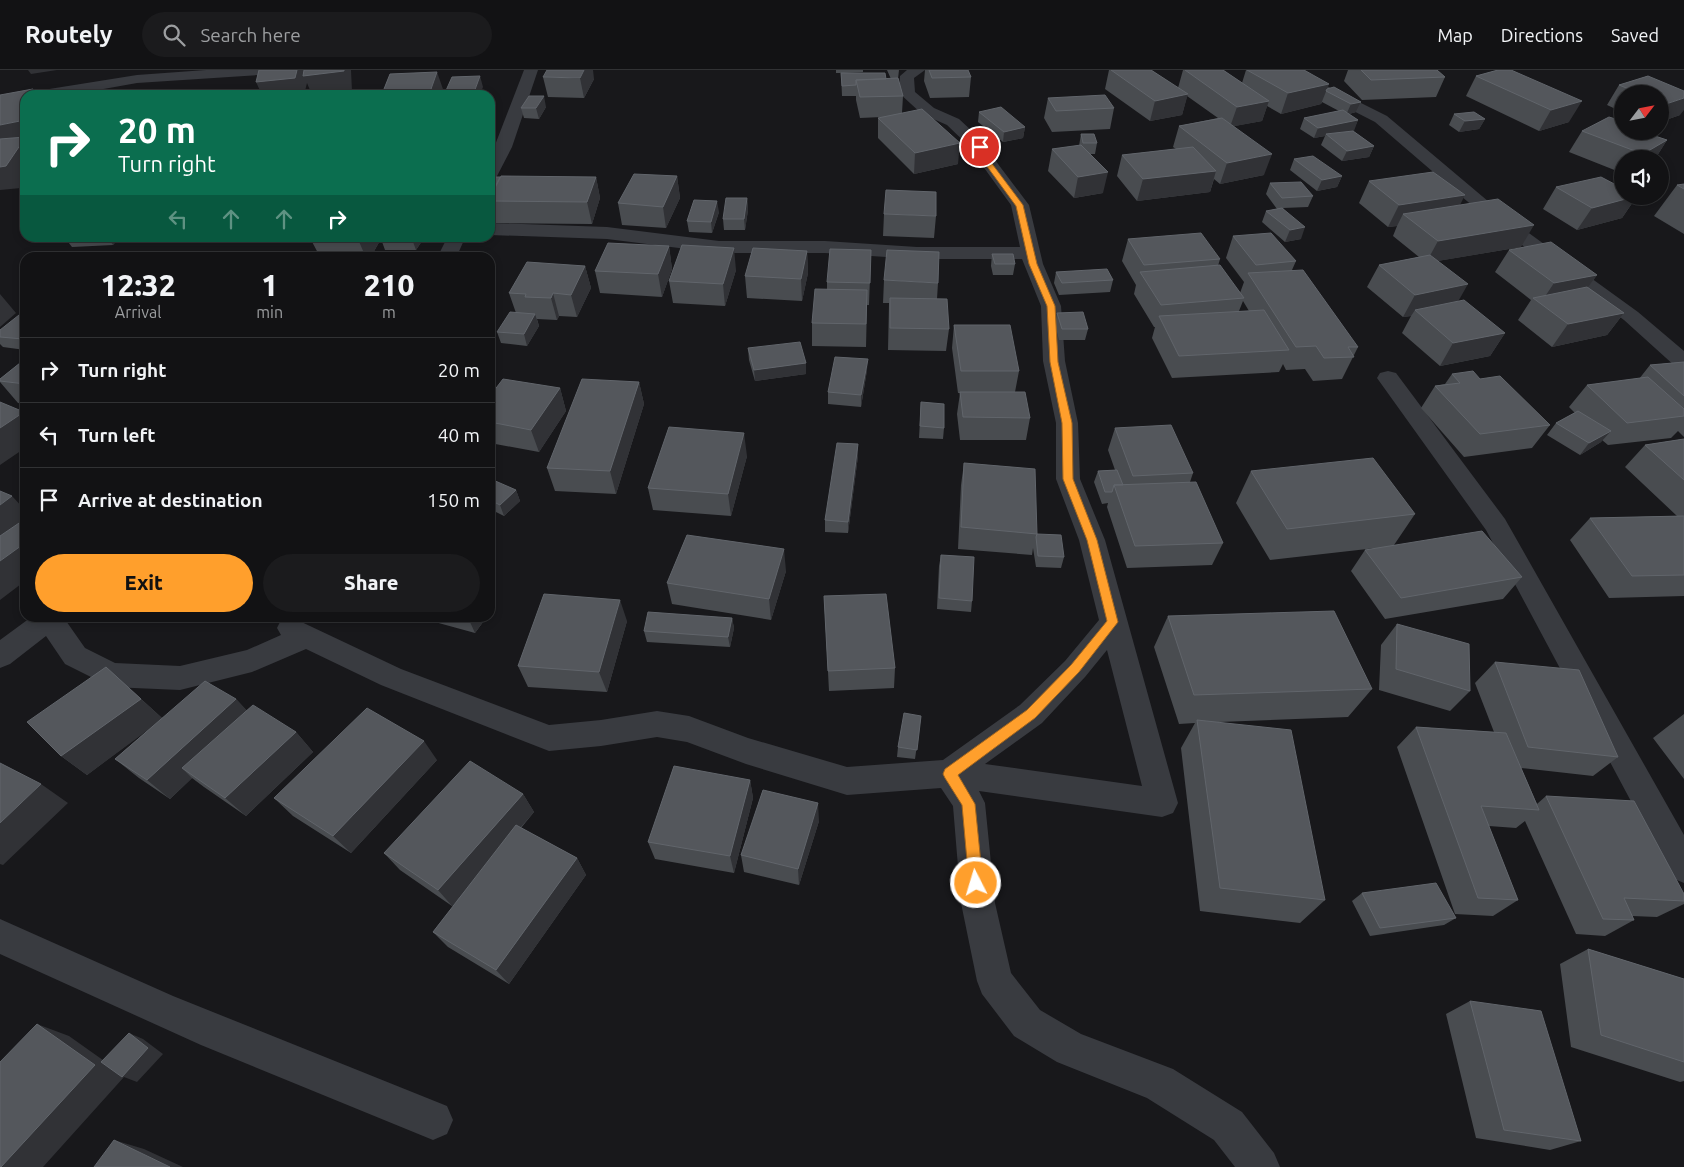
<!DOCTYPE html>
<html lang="en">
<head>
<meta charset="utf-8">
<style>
	body { margin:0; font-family:Ubuntu,sans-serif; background:#1b1b1d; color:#f1f3f6; height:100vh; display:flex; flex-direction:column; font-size:19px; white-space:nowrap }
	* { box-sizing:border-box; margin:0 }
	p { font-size:16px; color:#9c9ea0 }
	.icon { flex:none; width:28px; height:28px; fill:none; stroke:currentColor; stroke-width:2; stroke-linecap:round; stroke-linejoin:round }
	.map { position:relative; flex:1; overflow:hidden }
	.sheet { position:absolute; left:20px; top:182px; width:475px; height:370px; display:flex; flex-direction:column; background:#121214; border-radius:15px; box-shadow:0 2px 8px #0003,0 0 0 1px #313234 }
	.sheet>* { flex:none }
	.hud { position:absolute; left:20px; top:20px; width:475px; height:152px; border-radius:15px; box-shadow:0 2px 8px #0003,0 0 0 1px #313234; background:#0b6e4f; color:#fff; overflow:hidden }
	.needle { width:32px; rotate:58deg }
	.buttons { position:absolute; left:1614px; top:15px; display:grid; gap:10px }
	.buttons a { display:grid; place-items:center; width:55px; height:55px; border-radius:50%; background:#121214; box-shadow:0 2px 8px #0003,0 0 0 1px #313234; font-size:25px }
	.pin { position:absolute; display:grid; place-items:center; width:42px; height:42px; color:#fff; margin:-21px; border:2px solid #fff; border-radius:50%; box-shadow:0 1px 5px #0007 }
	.me { position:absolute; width:55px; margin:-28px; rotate:355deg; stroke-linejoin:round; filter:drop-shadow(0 0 4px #0008) }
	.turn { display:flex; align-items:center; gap:18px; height:105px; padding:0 15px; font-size:22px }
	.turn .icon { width:65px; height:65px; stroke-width:2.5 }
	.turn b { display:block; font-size:35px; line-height:42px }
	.lanes { display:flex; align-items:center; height:48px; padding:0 15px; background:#0003; justify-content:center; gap:25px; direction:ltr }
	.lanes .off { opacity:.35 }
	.eta { display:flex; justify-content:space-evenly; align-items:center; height:85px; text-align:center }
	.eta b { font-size:30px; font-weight:800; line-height:35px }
	.action { display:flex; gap:10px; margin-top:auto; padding:10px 15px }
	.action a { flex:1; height:58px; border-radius:30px; background:#ff9f2c; color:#111; font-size:20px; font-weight:800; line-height:58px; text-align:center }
	.action a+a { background:#1b1b1d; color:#f1f3f6 }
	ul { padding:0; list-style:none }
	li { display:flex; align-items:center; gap:15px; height:65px; padding:0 15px; border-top:1px solid #313234 }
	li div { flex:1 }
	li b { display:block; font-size:19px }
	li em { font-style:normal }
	header { display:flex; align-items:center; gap:30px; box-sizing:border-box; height:70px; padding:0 25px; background:#121214; border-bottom:1px solid #313234 }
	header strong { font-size:24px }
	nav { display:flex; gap:28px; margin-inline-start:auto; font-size:18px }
	.search { width:350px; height:45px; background:#1b1b1d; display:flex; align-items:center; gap:12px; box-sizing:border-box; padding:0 18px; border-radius:28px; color:#9c9ea0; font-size:19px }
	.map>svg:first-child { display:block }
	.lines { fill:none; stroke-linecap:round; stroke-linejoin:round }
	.street { fill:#393b40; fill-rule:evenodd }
	.wall { fill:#494c50; fill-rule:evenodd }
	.shaded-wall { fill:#313236 }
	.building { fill:#54575c; stroke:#61656b }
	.route { fill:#ff9f2c; stroke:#a6671d }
</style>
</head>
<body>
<header>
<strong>Routely</strong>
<div class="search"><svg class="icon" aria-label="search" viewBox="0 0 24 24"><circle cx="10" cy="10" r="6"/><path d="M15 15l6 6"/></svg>Search here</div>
<nav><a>Map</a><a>Directions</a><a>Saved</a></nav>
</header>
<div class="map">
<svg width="1684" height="1097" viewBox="0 0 1684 1097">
	<rect width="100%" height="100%" fill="#18181b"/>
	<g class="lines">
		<path class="street" d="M206 0H281L279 3 274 4 137 13 70 25H35L38 22 43 20 137 5Z
			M524 0H538L512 77 496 108 490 109V88Z
			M907 0H925L914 8 915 22 934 38 959 49 986 74 998 94 1029 135 1043 194 1061 236 1065 291 1078 353 1080 409 1105 470 1178 733 1173 743 1162 747 979 721 985 733 995 833 1011 903 1040 940 1081 964 1173 999 1242 1042 1274 1083 1280 1097H1235L1214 1070 1147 1028 1057 992 1014 966 982 924 977 911 961 833 953 736 941 718 847 725 746 694 687 672 657 667 601 676 549 681 381 615 306 579 252 602 180 620 111 617 65 594 46 566 10 594 0 598V570L30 548H64L85 578 115 593 180 596 247 580 281 565 277 558 281 550 293 548 401 599 549 655 601 650 657 641 689 646 748 668 847 697 943 690 1020 635 1065 591 1099 550 1079 470 1056 409V353L1043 291 1041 236 1022 189H917L825 183H719L607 169 490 165V153L607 157 719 171H825L917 177H1020L1011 135 982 95 973 80 947 55 922 44 899 23 900 6ZM1107 580 1142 716 985 694 1042 653 1085 607Z
			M1277 0H1295L1387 46 1508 148 1638 242 1684 281V299L1676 297 1624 250 1496 156 1375 52 1279 3Z
			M447 168H465L456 188H437Z
			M1388 301 1396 303 1505 449 1684 765V813L1672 808 1486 460 1377 308 1380 303Z
			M0 849 173 926 447 1036 453 1050 447 1064 433 1070 201 975 0 884Z"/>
	</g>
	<path class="wall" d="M836 0H863V2L844 3 886 9H891L887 0H899L898 9 903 26 902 43 958 94 914 104 878 68V48L882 47 860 48 856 30V26H842L841 3H836Z
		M925 0H968L971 7 969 27 930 28 924 11Z
		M1109 0H1151L1178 18 1183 0H1223L1242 13 1246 0H1304L1327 19 1361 32 1356 42 1349 44 1358 50 1353 61 1374 76 1369 87 1342 91 1321 75 1325 66 1314 68 1300 59 1304 48 1339 41 1322 32 1321 34 1281 44 1267 36 1262 51 1234 56 1264 105 1220 114 1214 109 1210 122 1137 131 1117 106 1122 85 1176 79 1173 77 1179 56 1218 48 1187 26 1182 45 1150 51 1105 19Z
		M1348 0H1437L1445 7 1436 27 1362 30 1344 11Z
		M1498 0 1569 52 1539 61 1466 26 1476 6Z
		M390 4 444 22 443 25H382V24Z
		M1648 6 1680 45 1660 52V24H1622V42L1607 35 1619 15Z
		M543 7 594 9 584 28 548 27Z
		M1048 28 1114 38 1110 59 1052 62 1044 48Z
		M546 37 539 49 524 48 521 38Z
		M979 42 1025 57 1023 68 1003 72 978 52Z
		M1454 44 1485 49 1479 59 1459 62 1449 55Z
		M1582 61 1657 62 1655 66 1667 70 1655 89H1622V103L1569 82Z
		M1081 64 1097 73 1095 84H1090L1103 123 1074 128 1048 101 1052 79 1079 76Z
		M1294 89 1342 106 1337 117 1317 121 1290 100Z
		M677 106 680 128 666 158 622 155 618 133Z
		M500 107H596L600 128 592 154 495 153 490 136V128L492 123 490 114Z
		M1369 111 1460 135 1521 177 1437 191 1458 232 1505 263 1490 286 1440 296 1402 263 1411 246 1403 247 1367 217 1379 195 1419 187 1393 166 1397 156 1388 157 1359 133Z
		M1270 113 1313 126 1308 137 1283 138 1301 169 1285 172 1262 152 1266 141 1277 139 1266 124Z
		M1684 114V164L1654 146 1677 115Z
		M1556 117 1637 126 1622 148 1577 160 1543 139Z
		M747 128 748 140 745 160H724L723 149Z
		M719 142 712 163 689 162 687 151Z
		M884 144 936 146 934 168 883 166Z
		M1233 166 1296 191 1292 200 1358 277 1342 309 1313 311 1305 299 1286 300 1283 294 1279 302 1172 308 1152 268 1155 257H1154L1134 224 1136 215 1122 191 1128 169 1220 189 1218 196 1240 223 1244 212 1226 188ZM1243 231 1249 241H1239Z
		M65 168H119L113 175 72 177Z
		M310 168H424L416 180H385L381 169 373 183 382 182 384 188H264L318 183Z
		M669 176 672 199 662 227 600 223 595 201Z
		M871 180 869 235H867L866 277 812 276V253L827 219V212Z
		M1509 180 1597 205 1588 217 1624 243 1607 265 1552 277 1518 250 1531 230 1495 202Z
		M807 181 808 203 802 231 747 228 745 206Z
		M992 184 1015 194 1013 205H993L991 196Z
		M585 196 591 218 577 247 559 246 557 250 537 249 539 256 527 276 501 273 497 262 516 243 509 223Z
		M736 200 725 236 673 233 669 211Z
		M1056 202 1113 210 1110 222 1059 225 1054 213Z
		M884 210 938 213 937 229 949 259 946 281 888 280 889 233H883Z
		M1057 243 1088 259 1085 270H1059L1055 254Z
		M25 245V280L3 277 0 274V260Z
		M954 255 1019 301 1015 322 1030 348 1026 370H960L957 344 960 323H958L952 278Z
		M748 278 806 293V304L755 311 749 290Z
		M25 289V334L18 333 0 312V309Z
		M1684 292V367L1678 361 1671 368 1608 375 1602 370 1601 372 1580 385 1547 365 1556 353 1575 343 1569 337 1587 315 1639 309 1650 295Z
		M867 300 861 337 828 334V322Z
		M1452 304 1480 309 1550 355 1532 378 1464 387 1421 338 1435 316 1445 314Z
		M639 312 644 334 616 424 555 421 547 398Z
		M560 318 566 341 539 382 490 373V326Z
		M921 332 944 358 943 369 919 368Z
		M1115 358 1193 403 1190 412 1223 473 1212 495 1127 498 1107 437 1108 433 1102 434 1094 412 1098 401 1115 400 1108 380Z
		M1684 369V526L1609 528 1570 470 1590 448 1677 446 1625 397 1645 375Z
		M858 374V386L848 463 825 462V450Z
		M747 386 731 446 653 440 648 418Z
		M964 393 1037 464 1064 487 1061 498 1036 497 1033 478 1032 485 958 479 961 415Z
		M1251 401 1415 444 1394 475 1522 507 1503 529 1385 549 1351 501 1365 480 1376 478 1270 490 1236 433Z
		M490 413 516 420 520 431 504 446 490 439Z
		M941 485 972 531 971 542 937 539 939 496Z
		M786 501 771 550 672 534 667 513Z
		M824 526 895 598 894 618 829 621Z
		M1168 546 1372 619 1348 647 1219 652 1325 830 1300 853 1200 841 1181 678 1195 653 1179 654 1154 577Z
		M423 548H486L475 563 424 549Z
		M732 548 734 558 730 577 647 572 644 561Z
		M627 551 607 622 528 617 518 596Z
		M1397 554 1470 621 1450 641 1379 620 1381 575Z
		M1495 592 1618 687 1593 706 1521 698 1537 734 1546 726 1684 824V834L1657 847 1632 846 1634 850 1605 866 1576 864 1525 751 1516 758 1489 756 1518 830 1493 846 1455 844 1397 677 1416 657 1494 662 1475 613Z
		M106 597 162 648 236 629 247 641 296 662 313 682 246 746 204 717 192 708 170 729 139 708 115 689 156 653 87 705 61 686Z
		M1684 644V709L1653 668Z
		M921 646 915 689 897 687 898 677Z
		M437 690 351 783 293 746 274 728Z
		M750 710 753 728 734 803 655 789 648 772Z
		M523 724 534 742 521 758 577 788 586 805 509 914 448 877 433 862 459 829 452 836 400 800 384 783Z
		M819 751 799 815 744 802 741 785Z
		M1362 823 1456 848 1444 855 1370 866 1352 831Z
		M1588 879 1684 909V1011L1680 1012 1571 977 1560 894Z
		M1470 931 1581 1071 1550 1080 1476 1068 1446 944Z"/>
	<path class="shaded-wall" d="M28 0H57L31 4Z
		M297 0H351L352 21 322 25H312L307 13 304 25H262L256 12Z
		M584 0H593L594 9 584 28 580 8Z
		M437 2 444 22 443 25H431L430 22Z
		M480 6 483 17 480 25H473Z
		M1329 14 1321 34 1281 44 1288 23Z
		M33 19 38 25H34Z
		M1188 24 1182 45 1150 51 1155 31Z
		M544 26 546 37 539 49 536 38Z
		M1684 28V40L1680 45 1660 52V42L1666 34Z
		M1269 31 1262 51 1230 57 1237 37Z
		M1582 31 1569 52 1539 61 1551 40Z
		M1361 32 1356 42 1346 45 1351 34Z
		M1485 49 1479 59 1459 62 1465 51Z
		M25 50V112L21 118 0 120V55Z
		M1358 50 1354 61 1327 66 1326 64 1325 66 1314 68 1318 58Z
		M1025 57 1023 68 1003 72 1004 62Z
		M1667 70 1655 89H1639L1643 84Z
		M960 73 958 94 914 104 915 83Z
		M1374 76 1369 87 1342 91 1347 81Z
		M1272 84 1264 105 1220 114 1227 93Z
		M1216 101 1210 122 1137 131 1143 109Z
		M1108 102 1103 123 1074 128 1078 107Z
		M677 106 680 128 666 158 663 137Z
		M1342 106 1337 117 1317 121 1322 110Z
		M596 107 600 128 592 154 587 132Z
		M1465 125 1454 147 1403 144 1397 156 1388 157 1399 135Z
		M1637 126 1622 148 1577 160 1592 138Z
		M747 128 748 140 745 160 744 149Z
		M717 131 719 142 712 163 711 152Z
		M1534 155 1521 177 1426 193 1438 171Z
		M1305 157 1301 169 1285 172 1290 160Z
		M108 168H119L113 175Z
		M358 168H382H381V169L370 188H366L358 169Z
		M413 168H424L416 180 412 169Z
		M669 176 672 199 662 227 658 204Z
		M734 178 736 200 725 236 723 214Z
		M807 181 808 203 802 231 801 209Z
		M382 182 384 188H379Z
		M212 183 214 188H209Z
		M585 196 591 218 577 247 571 225Z
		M1597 205 1581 227 1540 234 1554 213Z
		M1468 214 1455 237 1415 240 1411 246 1403 247 1415 225Z
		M553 223 559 246 557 250 551 228Z
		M0 224 16 243 0 257Z
		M1624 243 1607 265 1552 277 1568 254Z
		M535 244 539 256 527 276 524 264Z
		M1505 263 1490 286 1440 296 1453 273Z
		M868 289 867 300 861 337V325Z
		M806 293V304L755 311 754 300Z
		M639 312 644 334 616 424 610 401Z
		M560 318 566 341 539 382 531 360Z
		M24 342 25 343V378L0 395V358Z
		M1611 361 1601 372 1580 385 1589 373Z
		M744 363 747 386 731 446 728 424Z
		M858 374V386L848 463V452Z
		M516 420 520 431 504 446 500 435Z
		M12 426 25 440V455L0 474V435Z
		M25 473V511L0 530V491Z
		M784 479 786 501 771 550 769 529Z
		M490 530 493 536 490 541Z
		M620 530 627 551 607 622 599 602Z
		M473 548H486L475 563 470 552Z
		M732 548 734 558 730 577 728 567Z
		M141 629 163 649 87 705 61 686Z
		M236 629 255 649 182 698 192 708 170 729 147 710Z
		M296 662 313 682 246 746 225 728Z
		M424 671 437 690 351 783 333 766Z
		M750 710 753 728 734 803 730 786Z
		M41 714 68 733 3 795 0 794V753Z
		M523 724 534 742 452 836 438 820Z
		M818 733 819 751 799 815 798 799Z
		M577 788 586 805 509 914 496 900Z
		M37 954 69 966 124 1005 129 963 143 969 163 984 137 1012 124 1007 43 1097H1Z
		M114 1070 144 1079 183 1097H170Z"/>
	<path class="building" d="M259 0H297L295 8 256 12Z
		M304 0H344V1L303 6Z
		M547 0H584L580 8 543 7Z
		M929 0H968L971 7 932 8Z
		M1111 0H1151L1188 24 1155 31Z
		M1185 0H1223L1269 31 1237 37Z
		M1247 0H1304L1329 14 1288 23Z
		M1361 0H1437L1445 7 1371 10Z
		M1498 0H1511L1582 31 1551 40 1476 6Z
		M437 2 430 22 382 24 390 4Z
		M841 3H885L886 9 856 10V15L842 16Z
		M480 6 473 25H444L452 7Z
		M1648 6 1684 21V28L1666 34 1660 32V24H1641L1619 15Z
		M898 8 903 26 860 27 856 10Z
		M1334 17 1361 32 1351 34 1326 21 1327 19Z
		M33 19 34 25H25V50L0 55V25Z
		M1105 25 1114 38 1056 41 1048 28Z
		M529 26H544L536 38H521Z
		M1001 37 1025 57 1004 62 979 42Z
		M922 39 960 73 915 83 878 48Z
		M1343 40 1358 50 1318 58 1304 48Z
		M1474 42 1485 49 1465 51 1454 44Z
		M1609 47 1622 51V61H1654L1657 62 1652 65 1667 70 1643 84 1582 61Z
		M1222 48 1272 84 1227 93 1179 56Z
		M1353 61 1374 76 1347 81 1326 64Z
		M1081 64H1094L1097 73H1083Z
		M25 67V68L6 96 0 97V69Z
		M1081 75 1108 102 1078 107 1052 79Z
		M1193 77 1216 101 1143 109 1122 85Z
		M1313 86 1342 106 1322 110 1294 89Z
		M1433 102 1465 125 1399 135 1369 111Z
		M634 104 677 106 663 137 618 133Z
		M501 106 596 107 587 132 490 131V128Z
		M494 107H500L496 115H490Z
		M1601 107 1622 118V126H1637L1592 138 1556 117Z
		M1301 112 1313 126 1282 128 1270 113Z
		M1684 114V119L1677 115Z
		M886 120 936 122V146L884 144Z
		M726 128H747L744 149H723Z
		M1498 129 1534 155 1438 171 1403 144Z
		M694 130 717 131 711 152 687 151Z
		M1282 138 1305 157 1290 160 1266 141Z
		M1201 163 1220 189 1144 195 1128 169Z
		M1271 163 1296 191 1256 195 1233 166Z
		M310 168H358V169Z
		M381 168H413L412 169Z
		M1551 172 1597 205 1554 213 1509 180Z
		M608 173 669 176 658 204 595 201Z
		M682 175 734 178 723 214 669 211Z
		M753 178 807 181 801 209 745 206Z
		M830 179 871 180 870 213 827 212Z
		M887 180 939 182 938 213 884 210Z
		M130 182 212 183 209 188H124Z
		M382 182 379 188H264L267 184Z
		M992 184H1013L1015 194H995Z
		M1430 185 1468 214 1415 225 1379 195Z
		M527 192 585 196 571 225 553 223 551 228 525 227 526 224 509 223Z
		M1220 195 1244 228 1161 235 1140 202Z
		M1107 199 1113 210 1062 213 1056 202Z
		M1303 200 1358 277H1348L1354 287 1324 288 1316 276 1296 277 1248 203Z
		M1587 217 1624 243 1568 254 1533 228Z
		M815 219 867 220 866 254 812 253Z
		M890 228 947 229 949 259 890 258Z
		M1464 230 1505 263 1453 273 1415 240Z
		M1264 240 1289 280 1179 286 1159 246Z
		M510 242 535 244 524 264 497 262Z
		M1083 242 1088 259H1062L1057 243Z
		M19 245H25V267L23 269 0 267V260Z
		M954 255H1010L1019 301H961Z
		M800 272 806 293 754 300 748 278Z
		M835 287 868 289 861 325 828 322Z
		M25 289V314L0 311V309Z
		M1684 292V326L1650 295Z
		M1473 301 1480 309 1500 306 1550 355 1480 364 1435 316 1460 313 1452 304Z
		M1648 307 1684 339V346L1627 353 1587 315Z
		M503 309 560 318 531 360 490 352V326Z
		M582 309 639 312 610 401 547 398Z
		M960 322H1025L1030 348 963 347Z
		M0 332 24 342 0 358Z
		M921 332 944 334V358L920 356Z
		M1578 341 1611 361 1589 373 1556 353Z
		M1171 355 1193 403 1133 406 1115 358Z
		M669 357 744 363 728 424 648 418Z
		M1684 369V410L1645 375Z
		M837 373 858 374 848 452 825 450Z
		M1373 388 1415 444 1287 459 1251 401Z
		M964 393 1035 399 1037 464 961 457Z
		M1117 400 1123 415H1114L1112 422H1105L1098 401Z
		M493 410 516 420 500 435 490 430V413Z
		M1196 412 1223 473 1135 476 1114 415Z
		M0 421 12 426 0 435Z
		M1684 446V505L1632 506 1590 448Z
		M25 449V473L0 491V466Z
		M1482 461 1522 507 1401 528 1365 480Z
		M1037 464 1061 465 1064 487 1038 486 1036 467Z
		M687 465 784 479 769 529 667 513Z
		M941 485 974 487 972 531 939 528Z
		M544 524 620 530 599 602 518 596Z
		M886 524 895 598 828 601 824 526Z
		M1334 541 1372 619 1194 625 1168 546Z
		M648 542 732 548 728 567 644 561Z
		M453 548H473L470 552Z
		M1397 554 1469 574 1470 621 1396 599Z
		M1495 592 1579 600 1618 687 1528 677Z
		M106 597 141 629 61 686 27 652Z
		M205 611 236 629 147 710 115 689Z
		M253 635 296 662 225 728 182 698Z
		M367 638 424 671 333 766 274 728Z
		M904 643 921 646 917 680 898 677Z
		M1197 650 1291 660 1325 830 1220 818Z
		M1416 657 1506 663 1539 740 1481 736 1518 830 1478 828Z
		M470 691 523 724 438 820 384 783Z
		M0 693 41 714 0 753Z
		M674 696 750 710 730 786 648 772Z
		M763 720 818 733 798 799 741 785Z
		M1546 726 1634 731 1684 824V831L1624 828 1634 850 1603 849Z
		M516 755 577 788 496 900 433 862Z
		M1436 813 1456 848 1380 858 1362 823Z
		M1588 879 1684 909V992L1601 965Z
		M1470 931 1541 941 1581 1071 1504 1060Z
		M37 954 95 995 1 1097H0V992Z
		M129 963 148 978 122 1007 101 992Z
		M114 1070 170 1097H94Z"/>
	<path class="route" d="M977 75H982L993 95 1023 135 1037 194 1055 236 1058 292 1072 353 1073 409 1097 470 1118 552 1079 602 1035 648 958 705 975 734 983 813 981 818 976 820 971 818 969 813 962 735 945 708 943 704 945 699 1027 640 1071 595 1107 551 1087 470 1063 409 1062 353 1050 292 1047 236 1029 194 1016 136 986 95 976 77Z"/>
</svg>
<div class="buttons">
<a><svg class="needle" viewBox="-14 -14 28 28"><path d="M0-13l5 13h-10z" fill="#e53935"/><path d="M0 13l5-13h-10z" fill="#9c9ea0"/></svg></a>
<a><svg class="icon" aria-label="sound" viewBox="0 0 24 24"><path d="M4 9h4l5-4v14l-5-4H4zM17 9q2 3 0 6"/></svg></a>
</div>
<div class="pin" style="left:980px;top:77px;background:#d93025"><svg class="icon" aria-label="arrive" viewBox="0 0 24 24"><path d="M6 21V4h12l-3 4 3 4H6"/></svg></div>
<svg class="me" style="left:976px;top:813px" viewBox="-20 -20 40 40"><circle r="17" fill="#ff9f2c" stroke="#fff" stroke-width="3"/><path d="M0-11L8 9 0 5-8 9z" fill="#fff"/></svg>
<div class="hud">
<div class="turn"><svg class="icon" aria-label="right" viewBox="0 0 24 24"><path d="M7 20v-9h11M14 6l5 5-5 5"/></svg><div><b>20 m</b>Turn right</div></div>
<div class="lanes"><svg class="icon off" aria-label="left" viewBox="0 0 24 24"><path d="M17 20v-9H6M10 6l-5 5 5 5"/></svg><svg class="icon off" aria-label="ahead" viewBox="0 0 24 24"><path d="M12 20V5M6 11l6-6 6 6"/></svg><svg class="icon off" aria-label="ahead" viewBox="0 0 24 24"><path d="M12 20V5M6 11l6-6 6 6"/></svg><svg class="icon" aria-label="right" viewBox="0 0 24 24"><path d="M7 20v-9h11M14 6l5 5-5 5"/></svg></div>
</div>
<section class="sheet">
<div class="eta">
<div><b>12:32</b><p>Arrival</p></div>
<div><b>1</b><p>min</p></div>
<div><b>210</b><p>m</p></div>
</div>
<ul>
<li><svg class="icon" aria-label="right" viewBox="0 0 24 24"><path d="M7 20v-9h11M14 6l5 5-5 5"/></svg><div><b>Turn right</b></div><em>20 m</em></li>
<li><svg class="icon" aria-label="left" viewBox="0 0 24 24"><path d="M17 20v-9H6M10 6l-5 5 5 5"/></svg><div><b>Turn left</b></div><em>40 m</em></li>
<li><svg class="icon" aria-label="arrive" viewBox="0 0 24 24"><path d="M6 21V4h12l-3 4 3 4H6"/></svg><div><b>Arrive at destination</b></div><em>150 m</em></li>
</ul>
<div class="action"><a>Exit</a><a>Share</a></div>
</section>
</div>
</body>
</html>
